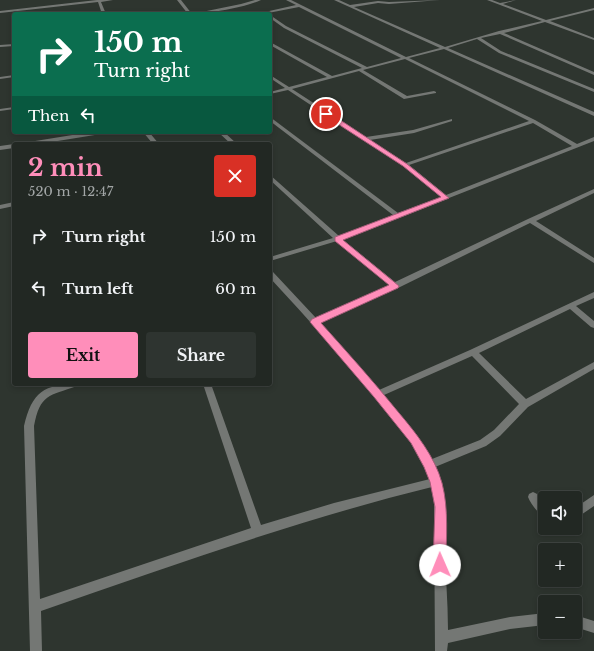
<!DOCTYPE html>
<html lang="en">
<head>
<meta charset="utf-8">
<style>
	body { margin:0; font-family:"Libre Baskerville",serif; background:#2e3430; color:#f1f3f6; height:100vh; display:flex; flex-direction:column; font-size:15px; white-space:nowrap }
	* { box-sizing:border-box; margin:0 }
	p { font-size:13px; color:#a2a6a6 }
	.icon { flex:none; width:22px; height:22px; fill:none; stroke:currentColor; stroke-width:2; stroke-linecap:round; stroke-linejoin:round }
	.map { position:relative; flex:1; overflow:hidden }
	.side { position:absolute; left:12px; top:142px; width:260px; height:244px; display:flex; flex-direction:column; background:#222823; border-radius:4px; box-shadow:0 2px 6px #0003,0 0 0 1px #3f4441 }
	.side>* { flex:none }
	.top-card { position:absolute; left:12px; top:12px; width:260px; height:122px; border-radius:4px; box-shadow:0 2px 6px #0003,0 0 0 1px #3f4441; background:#0b6e4f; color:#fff; overflow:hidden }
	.fabs { position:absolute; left:538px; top:491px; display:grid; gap:8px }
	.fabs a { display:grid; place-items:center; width:44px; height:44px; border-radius:4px; background:#222823; box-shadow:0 2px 6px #0003,0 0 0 1px #3f4441; font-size:20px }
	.pin { position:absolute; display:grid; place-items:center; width:34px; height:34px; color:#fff; margin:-17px; border:2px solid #fff; border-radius:50%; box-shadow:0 1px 4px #0007 }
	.me { position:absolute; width:44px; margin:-22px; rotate:359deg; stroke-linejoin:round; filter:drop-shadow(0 0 3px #0008) }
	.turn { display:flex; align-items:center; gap:14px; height:84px; padding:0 16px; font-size:18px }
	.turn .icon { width:52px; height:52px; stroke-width:2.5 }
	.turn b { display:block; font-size:28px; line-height:34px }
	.then { display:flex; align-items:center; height:38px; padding:0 16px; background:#0003; gap:8px; font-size:15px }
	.round { display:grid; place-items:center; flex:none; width:42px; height:42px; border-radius:4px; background:#2e3430 }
	.headline { display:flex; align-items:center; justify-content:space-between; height:68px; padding:0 16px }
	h1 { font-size:24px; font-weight:800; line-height:30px; color:#ff8eba }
	.button { display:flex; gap:8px; margin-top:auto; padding:8px 16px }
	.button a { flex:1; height:46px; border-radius:4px; background:#ff8eba; color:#111; font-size:16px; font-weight:800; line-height:46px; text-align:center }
	.button a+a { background:#2e3430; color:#f1f3f6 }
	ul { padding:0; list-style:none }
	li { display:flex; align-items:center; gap:12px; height:52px; padding:0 16px }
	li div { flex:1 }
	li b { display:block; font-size:15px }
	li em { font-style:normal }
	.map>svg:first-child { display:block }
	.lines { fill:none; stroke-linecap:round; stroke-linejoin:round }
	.street { fill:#747774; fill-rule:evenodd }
	.route { fill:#ff8eba; stroke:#a65c79 }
</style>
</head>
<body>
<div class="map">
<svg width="594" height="651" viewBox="0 0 594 651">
	<rect width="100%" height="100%" fill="#2e352f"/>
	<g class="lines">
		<path class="street" d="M97 0H113L101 2 106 14H102L98 2 0 13V11Z
			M177 0H181L192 14 241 4 255 0H261C244 8 207 14 188 14Z
			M286 0H291L406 57 440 48 334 0H339L350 5 378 1 389 2 440 0 389 4 378 3 354 7 445 47 499 31 542 21 487 0H492L500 3 516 0 503 4 546 20 594 8V10L550 21 594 38V40L545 22 504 33 594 72V75L500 34 481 38 501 51 594 89V92L499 53 477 39 448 48 594 112V116L444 49 409 58 535 120 577 144 594 137V141L449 198 448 199 445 200 343 240 395 282 528 219 594 189V193L536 221 594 258V263L530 223 398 288 320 323 379 390 470 350 594 292V298L576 306 594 321V328L591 327 570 309 479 353 526 399 594 362V369L528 407 500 436 486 446 435 467C447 492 444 517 445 543 445 572 448 601 448 630L510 617 545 613V625L510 629 448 643 447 651H435L434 504 432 487C298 520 171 566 41 611L42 651H30L24 426C32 392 44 384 78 384L77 386C49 396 40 394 34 426L40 599 251 528 203 384H211L261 525 334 503 430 479C420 450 398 426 380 403 345 360 308 319 270 278V272H273L316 318 389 285 337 241 270 261V257L333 238 270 180V175L339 236 393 215 270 121V117L398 213 441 197 403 166 288 90 270 94V92L285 88 270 78V75L289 87 327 77 270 45V42L332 76 362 68 284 28 270 18V15L286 26 367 67 401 58 299 7 263 14H256L296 5ZM405 59 529 121 406 163 370 140 414 133 452 121V119L413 130 366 137 292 89 359 71 404 99 436 93V92L434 91 407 96 363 70ZM533 123 572 146 446 195 409 165ZM472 356 519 404 494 430 480 440 432 459 414 432 384 395Z
			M14 44V46L0 47V45Z
			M14 75V77L0 79V77Z
			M14 107V109L0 111V109Z
			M91 132H104L101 134 39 144H26L29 142Z
			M143 132H149L159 144H153Z
			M218 132H224L237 144H231Z
			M14 144V148L0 150V146Z
			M14 202V206L0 209V205Z
			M533 492C545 497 545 506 545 517 538 514 531 504 528 497L529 494Z
			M594 495V506L575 519V508Z
			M575 615 594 621V633L575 627Z"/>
	</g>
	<path class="route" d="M324 112H328L407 164 449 198 343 240 399 286 398 288 321 323C347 352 374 382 399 413 416 433 435 457 442 483 449 510 446 538 446 565L444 570 440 572 435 570 433 565 435 507 430 482 424 467 411 443 374 397 310 322 312 319 389 285 335 241V237L441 197 403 166 324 115Z"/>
</svg>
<div class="fabs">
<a><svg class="icon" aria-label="sound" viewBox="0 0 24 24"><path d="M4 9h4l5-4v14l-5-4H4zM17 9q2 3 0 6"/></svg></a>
<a>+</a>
<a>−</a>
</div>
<div class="pin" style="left:326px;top:114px;background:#d93025"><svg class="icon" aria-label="arrive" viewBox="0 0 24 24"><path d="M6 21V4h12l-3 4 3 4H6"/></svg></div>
<svg class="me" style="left:440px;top:565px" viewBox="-20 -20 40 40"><circle r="19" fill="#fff"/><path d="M0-13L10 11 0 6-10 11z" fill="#ff8eba"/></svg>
<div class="top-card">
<div class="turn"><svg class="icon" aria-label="right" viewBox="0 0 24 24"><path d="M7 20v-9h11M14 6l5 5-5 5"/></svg><div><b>150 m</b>Turn right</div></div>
<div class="then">Then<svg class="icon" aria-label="left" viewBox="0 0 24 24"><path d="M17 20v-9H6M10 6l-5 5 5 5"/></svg></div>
</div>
<section class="side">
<div class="headline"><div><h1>2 min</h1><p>520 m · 12:47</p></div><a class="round" style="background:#d93025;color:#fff"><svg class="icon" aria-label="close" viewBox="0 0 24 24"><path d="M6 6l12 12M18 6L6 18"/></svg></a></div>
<ul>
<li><svg class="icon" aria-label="right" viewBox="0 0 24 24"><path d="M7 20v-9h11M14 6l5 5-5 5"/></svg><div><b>Turn right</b></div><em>150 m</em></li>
<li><svg class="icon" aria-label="left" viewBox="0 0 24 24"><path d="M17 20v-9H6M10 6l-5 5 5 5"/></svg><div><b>Turn left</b></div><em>60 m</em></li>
</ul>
<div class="button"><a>Exit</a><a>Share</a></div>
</section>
</div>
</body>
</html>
